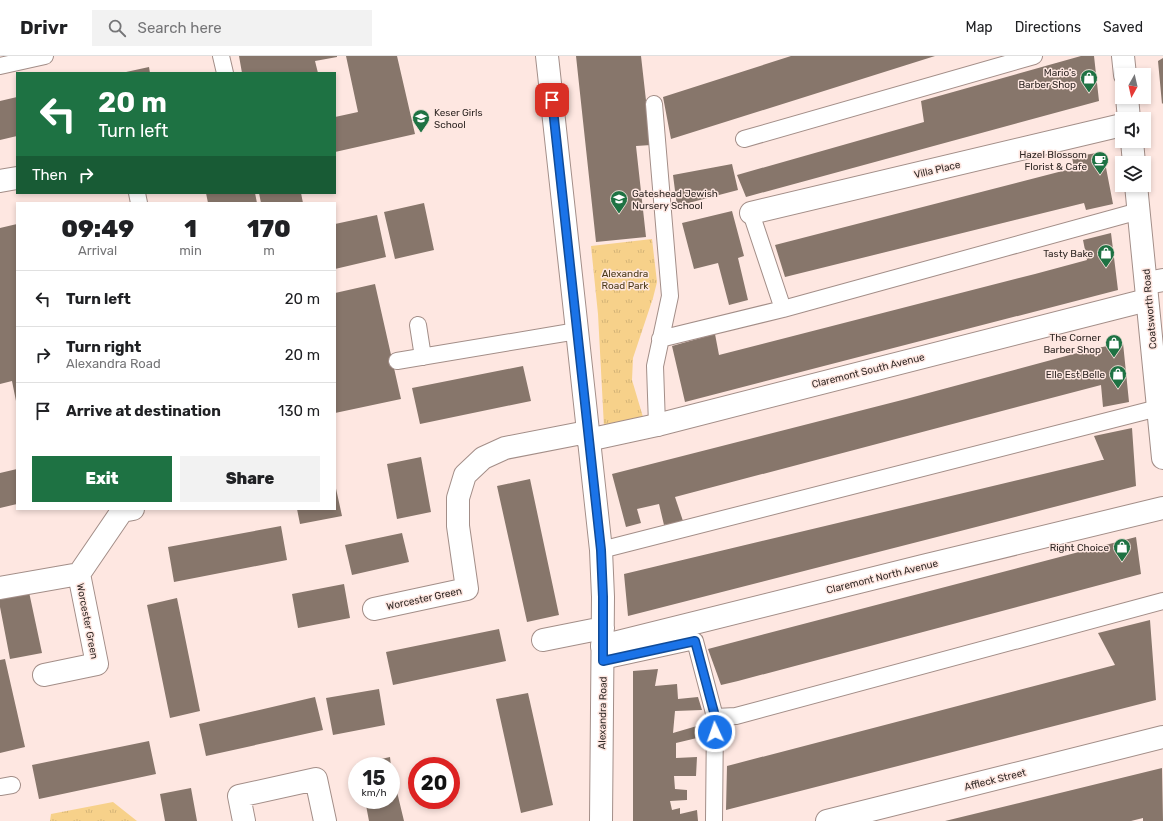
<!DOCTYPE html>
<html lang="en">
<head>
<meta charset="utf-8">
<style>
	body { margin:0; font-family:Rubik,sans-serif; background:#f2f2f2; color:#202124; height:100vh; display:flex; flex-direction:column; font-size:15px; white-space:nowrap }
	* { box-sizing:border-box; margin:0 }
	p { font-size:13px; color:#757577 }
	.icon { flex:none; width:22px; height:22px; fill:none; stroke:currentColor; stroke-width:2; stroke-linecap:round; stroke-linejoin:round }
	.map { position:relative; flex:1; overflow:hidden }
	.details { position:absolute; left:16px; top:146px; width:320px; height:308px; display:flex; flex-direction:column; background:#fff; border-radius:0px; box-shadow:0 2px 6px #0003 }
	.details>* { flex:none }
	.hud { position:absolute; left:16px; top:16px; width:320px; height:122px; border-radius:0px; box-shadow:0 2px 6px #0003; background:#1e7243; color:#fff; overflow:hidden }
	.needle { width:26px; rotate:188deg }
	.fabs { position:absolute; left:1115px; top:12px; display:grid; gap:8px }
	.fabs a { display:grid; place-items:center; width:36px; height:36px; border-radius:0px; background:#fff; box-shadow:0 2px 6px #0003; font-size:20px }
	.speed { position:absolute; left:348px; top:701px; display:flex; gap:8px; font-size:20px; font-weight:700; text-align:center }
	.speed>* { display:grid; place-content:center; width:52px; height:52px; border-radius:50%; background:#fff; box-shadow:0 2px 6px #0003; line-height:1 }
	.speed small { font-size:10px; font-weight:400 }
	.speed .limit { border:6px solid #d22; background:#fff; color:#111 }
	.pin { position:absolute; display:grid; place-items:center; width:34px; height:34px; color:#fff; margin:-17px; border-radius:8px; box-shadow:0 2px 6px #0006 }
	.me { position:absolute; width:44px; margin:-22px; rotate:357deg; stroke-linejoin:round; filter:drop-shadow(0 0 3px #0008) }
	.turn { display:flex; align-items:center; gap:14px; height:84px; padding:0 16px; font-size:18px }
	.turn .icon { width:52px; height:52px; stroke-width:2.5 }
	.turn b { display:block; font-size:28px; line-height:34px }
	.then { display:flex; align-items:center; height:38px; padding:0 16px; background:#0003; gap:8px; font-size:15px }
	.eta { display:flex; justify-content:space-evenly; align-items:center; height:68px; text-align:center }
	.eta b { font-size:24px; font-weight:800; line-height:28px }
	.button { display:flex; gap:8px; margin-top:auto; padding:8px 16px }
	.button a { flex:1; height:46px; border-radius:0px; background:#1e7243; color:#fff; font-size:16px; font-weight:800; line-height:46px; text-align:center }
	.button a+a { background:#f2f2f2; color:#202124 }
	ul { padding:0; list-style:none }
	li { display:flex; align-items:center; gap:12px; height:56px; padding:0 16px; border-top:1px solid #e0e0e0 }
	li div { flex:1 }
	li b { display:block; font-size:15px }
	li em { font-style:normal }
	header { display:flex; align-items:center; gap:24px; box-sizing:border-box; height:56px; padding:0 20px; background:#fff; border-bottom:1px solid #e0e0e0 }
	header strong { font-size:19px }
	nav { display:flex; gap:22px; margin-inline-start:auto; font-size:14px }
	.search { width:280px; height:36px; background:#f2f2f2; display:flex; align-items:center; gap:10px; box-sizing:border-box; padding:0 14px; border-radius:0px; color:#757577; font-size:15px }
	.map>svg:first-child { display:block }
	.park { fill:url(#park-tufts) }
	.building { fill:#87766b }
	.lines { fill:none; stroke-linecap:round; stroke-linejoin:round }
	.service-casing { stroke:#a38e88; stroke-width:18 }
	.pedestrian-casing { stroke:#a38e88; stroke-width:24 }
	.minor-casing { stroke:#a38e88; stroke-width:24 }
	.tertiary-casing { stroke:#a38e88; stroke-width:24 }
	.service { stroke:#fff; stroke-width:16 }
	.pedestrian { stroke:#fff; stroke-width:22 }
	.minor { stroke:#fff; stroke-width:22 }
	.tertiary { stroke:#fff; stroke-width:22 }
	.route-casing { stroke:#114b97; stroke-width:10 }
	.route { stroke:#1a73e8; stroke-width:7 }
	.labels { text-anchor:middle; stroke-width:3; stroke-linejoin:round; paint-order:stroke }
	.poi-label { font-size:10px; fill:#302825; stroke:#fee7e1; text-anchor:end }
	.street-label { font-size:10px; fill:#302825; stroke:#fee7e1 }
	.park-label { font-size:10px; fill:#4b3a1a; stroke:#fee7e1 }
</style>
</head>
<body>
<header>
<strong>Drivr</strong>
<div class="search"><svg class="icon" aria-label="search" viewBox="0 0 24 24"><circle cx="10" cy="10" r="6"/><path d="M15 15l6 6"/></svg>Search here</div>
<nav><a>Map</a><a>Directions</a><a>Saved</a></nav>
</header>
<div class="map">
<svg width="1163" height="765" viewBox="0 0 1163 765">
	<defs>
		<pattern id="park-tufts" width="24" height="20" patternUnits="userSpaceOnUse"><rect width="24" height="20" fill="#f7d18a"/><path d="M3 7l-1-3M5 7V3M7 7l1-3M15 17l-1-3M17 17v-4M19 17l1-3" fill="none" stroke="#d4b377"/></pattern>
	</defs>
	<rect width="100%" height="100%" fill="#fee7e1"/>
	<path class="park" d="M652 183 657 226 653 242 633 302 632 324 643 361 604 371 598 258 591 190Z
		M113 746 137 765H50L51 758Z"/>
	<path class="building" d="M239 0H337V1L315 5 318 17H242Z
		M346 0H397L415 78 335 96V61L358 56Z
		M576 0H641L651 89 636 90 646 181 596 186Z
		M791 0H935L671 83 663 41Z
		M1081 0H1094L1099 45 746 141 737 119 924 66 921 45Z
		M1163 2V47L1162 48 1158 5Z
		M149 11 150 17H126V16Z
		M17 41V80L0 84V45Z
		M1103 96 1113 148 1086 154 1084 147 785 221 775 189 1074 112 1072 101Z
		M732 108 738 134 677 150 673 119Z
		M206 137H255L257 147H208Z
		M259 137H301L303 147H261Z
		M424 147 434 194 395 203 384 156Z
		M732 155 744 200 738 202 748 244 729 249 718 207 694 213 682 167Z
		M377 159 386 201 335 213V168Z
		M17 168V345H16L12 325 0 328V172Z
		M1111 177 1118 234 685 346 672 290 715 278 719 299 1035 218 1087 204 1083 184Z
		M375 228 401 343 335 357V237Z
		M1123 287 1129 346 1103 351 1101 329 675 441 683 465 664 469 659 448 637 453 641 467 626 471 612 418 906 343 1092 293Z
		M523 310 531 345 420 368 412 332Z
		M1132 372 1136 430 628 560 624 518 1102 404H1104L1094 380Z
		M421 401 431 456 397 463 387 408Z
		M17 413V448L0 452V417Z
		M530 423 559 559 527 566 497 430Z
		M335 428 342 460 300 468 297 453H335Z
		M281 470 287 504 174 526 168 491Z
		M402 477 409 506 352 519 345 489Z
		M1136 481 1141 518 738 625 721 629 708 593Z
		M344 528 350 562 298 572 292 538Z
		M29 536 42 597 10 603 0 551V542Z
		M177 542 200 655 170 662 147 549Z
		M1150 564 1156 644 726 754 727 710 1115 609 1098 577Z
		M499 573 506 605 393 629 386 596Z
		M5 603 25 691 0 697V604Z
		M658 613 655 630 677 628 678 643 698 641 702 654 675 655 673 677 697 670V682L676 687V702L697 701 696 720H674L675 733 687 734V744L670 745 672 754 680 752V758L697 754 698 765H633V615Z
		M379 633 385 669 333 679 326 642Z
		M528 637 553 749 521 757 496 643Z
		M315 641 323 674 206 700 199 668Z
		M149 685 156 718 39 743 32 709Z
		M390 701 391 710H356L355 709Z
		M391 711 404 765H369L365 744H391Z
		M1162 712 1163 765H1143V762L1131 765H945Z
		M191 732 197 765H165L160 738Z"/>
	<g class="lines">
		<g class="service-casing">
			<path id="service" d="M221 0 225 17
				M0 10 45 0
				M654 48 670 240 655 310 657 369
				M744 83 1034 0
				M137 137 139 147
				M751 157 783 253
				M418 269 423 301
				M660 283 783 253 1139 155
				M397 305 577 275
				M601 494 1158 352
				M603 605 695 585 715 661 714 765
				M715 661 736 660 1163 545
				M0 731 12 729"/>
		</g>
		<g class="pedestrian-casing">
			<path id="pedestrian" d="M588 384 657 369
				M602 590 923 510 1163 452"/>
		</g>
		<g class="minor-casing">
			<path id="minor" d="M547 0 601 494 603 541 601 765
				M0 125 17 122
				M751 157 1122 69
				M1147 227 1163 224
				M657 369 1147 244
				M0 532 79 518
				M374 553 467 533 458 470V442L465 419 483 402 505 392 587 376
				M543 584 603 572
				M44 619 97 608 79 518 122 455 133 453
				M244 765 239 740 316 723 325 765
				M827 765 1163 681"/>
		</g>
		<g class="tertiary-casing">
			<path id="tertiary" d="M1123 0 1125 19
				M1127 41 1129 63
				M1132 85 1134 107
				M1136 129 1163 402"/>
		</g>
		<use href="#service" class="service"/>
		<use href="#pedestrian" class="pedestrian"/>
		<use href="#minor" class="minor"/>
		<use href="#tertiary" class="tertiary"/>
	</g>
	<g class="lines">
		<g class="route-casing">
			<path id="route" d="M552 44 601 494 603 541V605L695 585 715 660V676"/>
		</g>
		<use href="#route" class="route"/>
	</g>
	<defs>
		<g id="shop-pin" transform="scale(0.9)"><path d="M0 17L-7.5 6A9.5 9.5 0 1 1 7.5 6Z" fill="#1e7243" stroke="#fee7e1"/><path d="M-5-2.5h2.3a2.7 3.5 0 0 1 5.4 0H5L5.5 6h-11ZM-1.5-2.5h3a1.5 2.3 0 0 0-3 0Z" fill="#fff"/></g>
		<g id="school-pin" transform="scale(0.9)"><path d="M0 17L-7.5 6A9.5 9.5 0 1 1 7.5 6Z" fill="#1e7243" stroke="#fee7e1"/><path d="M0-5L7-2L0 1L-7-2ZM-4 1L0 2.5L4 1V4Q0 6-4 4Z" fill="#fff"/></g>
		<g id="cafe-pin" transform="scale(0.9)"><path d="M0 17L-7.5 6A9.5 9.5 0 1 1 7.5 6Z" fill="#1e7243" stroke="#fee7e1"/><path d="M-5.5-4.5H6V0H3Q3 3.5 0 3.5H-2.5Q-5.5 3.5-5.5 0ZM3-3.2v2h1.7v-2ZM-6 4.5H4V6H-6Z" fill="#fff"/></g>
	</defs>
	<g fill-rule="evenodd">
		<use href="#shop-pin" x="1089" y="22"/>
		<use href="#school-pin" x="421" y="62"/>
		<use href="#cafe-pin" x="1100" y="104"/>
		<use href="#school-pin" x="619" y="143"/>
		<use href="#shop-pin" x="1106" y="197"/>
		<use href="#shop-pin" x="1114" y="287"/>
		<use href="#shop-pin" x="1118" y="318"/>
		<use href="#shop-pin" x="1122" y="491"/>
	</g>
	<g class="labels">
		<g class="poi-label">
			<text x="1076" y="20">Mario's<tspan x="1076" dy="12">Barber Shop</tspan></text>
			<text x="434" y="60" text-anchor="start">Keser Girls<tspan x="434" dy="12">School</tspan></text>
			<text x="1087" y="102">Hazel Blossom<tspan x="1087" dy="12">Florist &amp; Cafe</tspan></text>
			<text x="632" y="141" text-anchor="start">Gateshead Jewish<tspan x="632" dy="12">Nursery School</tspan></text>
			<text x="1093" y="201">Tasty Bake</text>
			<text x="1101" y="285">The Corner<tspan x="1101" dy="12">Barber Shop</tspan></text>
			<text x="1105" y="322">Elle Est Belle</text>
			<text x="1109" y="495">Right Choice</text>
		</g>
		<g class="street-label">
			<text transform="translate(937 113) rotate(-13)" y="4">Villa Place</text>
			<text transform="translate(1149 253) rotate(-95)" y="4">Coatsworth Road</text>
			<text transform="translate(868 314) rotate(-14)" y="4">Claremont South Avenue</text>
			<text transform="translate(882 520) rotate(-14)" y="4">Claremont North Avenue</text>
			<text transform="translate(424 542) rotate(-12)" y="4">Worcester Green</text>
			<text transform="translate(88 565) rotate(79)" y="4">Worcester Green</text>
			<text transform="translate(602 657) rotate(-89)" y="4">Alexandra Road</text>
			<text transform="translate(995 723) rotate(-14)" y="4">Affleck Street</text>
		</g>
		<g class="park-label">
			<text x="625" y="221">Alexandra<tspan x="625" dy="12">Road Park</tspan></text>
		</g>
	</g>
</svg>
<div class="fabs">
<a><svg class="needle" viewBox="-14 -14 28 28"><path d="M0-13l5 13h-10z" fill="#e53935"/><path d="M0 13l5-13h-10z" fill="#757577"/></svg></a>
<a><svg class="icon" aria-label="sound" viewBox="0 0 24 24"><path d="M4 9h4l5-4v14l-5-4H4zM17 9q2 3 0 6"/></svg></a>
<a><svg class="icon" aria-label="layers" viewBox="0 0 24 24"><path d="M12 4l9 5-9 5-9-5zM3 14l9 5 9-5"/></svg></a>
</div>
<div class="speed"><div>15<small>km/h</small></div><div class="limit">20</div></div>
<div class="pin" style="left:552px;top:44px;background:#d93025"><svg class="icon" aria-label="arrive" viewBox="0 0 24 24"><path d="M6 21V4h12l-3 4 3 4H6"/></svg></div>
<svg class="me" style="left:715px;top:676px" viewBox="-20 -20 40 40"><circle r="17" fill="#1a73e8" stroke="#fff" stroke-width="3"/><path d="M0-11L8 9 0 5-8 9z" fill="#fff"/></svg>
<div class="hud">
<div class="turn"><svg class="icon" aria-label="left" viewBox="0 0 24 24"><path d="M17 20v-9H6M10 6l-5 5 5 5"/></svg><div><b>20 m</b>Turn left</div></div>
<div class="then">Then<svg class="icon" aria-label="right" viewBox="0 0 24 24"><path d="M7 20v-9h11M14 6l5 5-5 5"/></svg></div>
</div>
<section class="details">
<div class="eta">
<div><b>09:49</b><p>Arrival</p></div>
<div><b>1</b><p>min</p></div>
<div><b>170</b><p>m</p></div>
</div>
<ul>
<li><svg class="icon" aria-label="left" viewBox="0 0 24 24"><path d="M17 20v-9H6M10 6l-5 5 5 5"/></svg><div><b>Turn left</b></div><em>20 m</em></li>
<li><svg class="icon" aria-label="right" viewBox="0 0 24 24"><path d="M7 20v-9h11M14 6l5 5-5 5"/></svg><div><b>Turn right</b><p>Alexandra Road</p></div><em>20 m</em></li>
<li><svg class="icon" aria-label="arrive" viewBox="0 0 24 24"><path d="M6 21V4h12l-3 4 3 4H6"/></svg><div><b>Arrive at destination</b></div><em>130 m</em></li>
</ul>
<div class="button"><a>Exit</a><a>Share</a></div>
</section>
</div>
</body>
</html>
